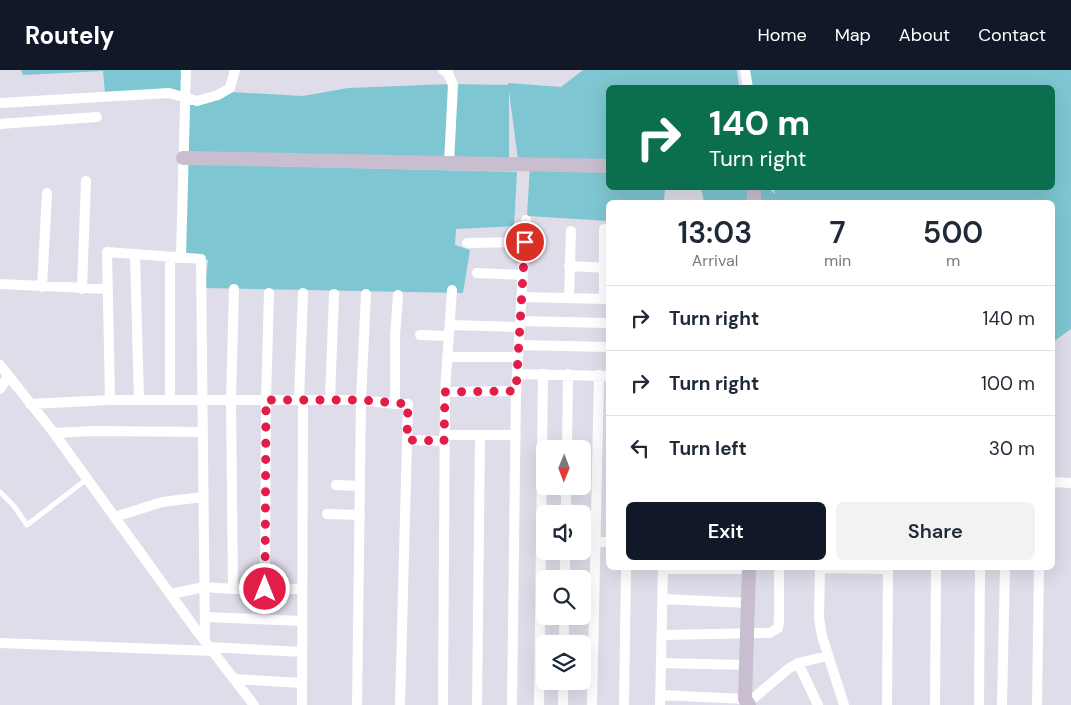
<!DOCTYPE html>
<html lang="en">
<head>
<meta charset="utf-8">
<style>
	body { margin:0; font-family:"DM Sans",sans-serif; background:#f2f2f3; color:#1f2937; height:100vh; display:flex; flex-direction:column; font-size:19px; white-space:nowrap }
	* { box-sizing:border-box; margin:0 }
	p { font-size:16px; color:#747a83 }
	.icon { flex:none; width:28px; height:28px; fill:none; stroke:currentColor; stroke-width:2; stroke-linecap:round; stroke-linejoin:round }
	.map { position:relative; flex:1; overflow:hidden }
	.panel { position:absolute; left:606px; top:130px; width:449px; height:370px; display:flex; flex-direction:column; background:#fff; border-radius:8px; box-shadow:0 5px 20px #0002 }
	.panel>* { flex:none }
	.guide { position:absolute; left:606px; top:15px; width:449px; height:105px; border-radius:8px; box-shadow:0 5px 20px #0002; background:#0b6e4f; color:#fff; overflow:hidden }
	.needle { width:32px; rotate:181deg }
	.buttons { position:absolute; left:536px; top:370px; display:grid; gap:10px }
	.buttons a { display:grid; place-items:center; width:55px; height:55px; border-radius:8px; background:#fff; box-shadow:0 5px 20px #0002; font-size:25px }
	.pin { position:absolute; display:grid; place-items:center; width:42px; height:42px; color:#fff; margin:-21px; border:2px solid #fff; border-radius:50%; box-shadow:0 1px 5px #0007 }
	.me { position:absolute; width:55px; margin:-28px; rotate:0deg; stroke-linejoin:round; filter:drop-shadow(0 0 4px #0008) }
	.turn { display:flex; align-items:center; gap:18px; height:105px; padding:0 20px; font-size:22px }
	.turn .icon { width:65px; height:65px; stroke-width:2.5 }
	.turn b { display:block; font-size:35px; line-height:42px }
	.eta { display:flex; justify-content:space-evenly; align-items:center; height:85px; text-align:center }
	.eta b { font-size:30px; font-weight:600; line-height:35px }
	.cta { display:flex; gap:10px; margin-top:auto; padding:10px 20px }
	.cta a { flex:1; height:58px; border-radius:8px; background:#111827; color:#fff; font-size:20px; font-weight:600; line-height:58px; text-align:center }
	.cta a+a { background:#f2f2f3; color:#1f2937 }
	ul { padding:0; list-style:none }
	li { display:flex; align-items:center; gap:15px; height:65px; padding:0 20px; border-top:1px solid #e0e1e3 }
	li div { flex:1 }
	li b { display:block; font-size:19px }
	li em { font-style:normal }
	header { display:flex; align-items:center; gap:30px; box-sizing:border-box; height:70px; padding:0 25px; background:#111827; color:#fff }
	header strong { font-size:24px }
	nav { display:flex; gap:28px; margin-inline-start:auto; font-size:18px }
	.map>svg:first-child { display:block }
	.water { fill:#7ec6d1 }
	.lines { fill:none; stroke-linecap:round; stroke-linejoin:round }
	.lane { stroke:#fff; stroke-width:5 }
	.street { stroke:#fff; stroke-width:10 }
	.secondary { stroke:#c9bdd0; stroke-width:14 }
	.route { stroke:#e11d48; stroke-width:9; stroke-dasharray:0 16.2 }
</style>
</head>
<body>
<header>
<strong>Routely</strong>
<nav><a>Home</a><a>Map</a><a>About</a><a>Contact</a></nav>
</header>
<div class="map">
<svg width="1071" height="635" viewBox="0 0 1071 635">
	<rect width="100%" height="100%" fill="#dfdde9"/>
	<path class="water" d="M21 0H184V23H105L103 1 23 5Z
		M583 0H737L739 17 609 18V96L518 90 509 21V90L263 85 184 81 190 35 231 22 303 26 348 18 451 14 508 15V13L561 17Z
		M747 0H1071V259L1053 272 1052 132H759V118H768L775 124 774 118H1052V18L751 17Z
		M182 94 517 102 514 156 456 159 455 175 470 180 463 223 205 218 208 190 179 185Z
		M530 96 609 101V118H665L664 132H609V151L527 146Z
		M701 118H750L751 132H704Z"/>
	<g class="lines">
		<path class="lane" d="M0 422 14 436 27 455 87 409"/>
		<path class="street" d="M443 0 448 3 453 15 449 93
			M745 0 748 18
			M0 33 169 23 197 31 218 25 230 18 235 0
			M0 54 97 47
			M467 173 525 172
			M135 184 139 330
			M181 187 186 0
			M569 196 609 198
			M477 203 523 205
			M0 214 108 219
			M42 217 47 123
			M82 219 86 111
			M398 225 395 266V334H408L400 635
			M522 227 609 229
			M569 228 571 161
			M604 229V159
			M520 251 609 253
			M450 255 520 257
			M420 265 449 266
			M519 275 609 277
			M447 287H518
			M0 295 54 363 194 557 254 635
			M517 304 609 306
			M0 319 8 306
			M445 322 516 321
			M110 330 107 182 201 189 205 571
			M170 330V187
			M299 330 303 223
			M330 330 334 224
			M30 334 110 330H361L395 334
			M54 363 93 361 203 362
			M444 365H516
			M407 370 444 371
			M567 379 568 304
			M1052 412 1071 413
			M336 415 360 416
			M327 444 360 445
			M566 444V416
			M115 447 162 432 203 427
			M582 472H609
			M820 498 819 548 822 566 844 635
			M820 498 888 499
			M663 499H749
			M565 509V481
			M233 519 231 330 234 219
			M265 519 266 330 269 223
			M171 524 204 517 233 519H302
			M662 529 748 533
			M205 547 302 551
			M662 565 770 563 778 558 779 551V498
			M0 573 213 581
			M564 574V546
			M209 577 302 582
			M661 593 746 595
			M798 593 818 635
			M235 609 302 613
			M660 625 745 629
			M748 633 788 599 798 593 827 586
			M302 635 303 330
			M357 635 361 330 366 224
			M443 635 445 322 452 220
			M477 635 480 365
			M512 635 516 321 526 150
			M539 635 543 304
			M563 635V611
			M592 635 599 305
			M624 635 626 498
			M660 635 663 498
			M887 635 888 498
			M935 635 936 498
			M979 635 980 498
			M1002 635 1005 498
			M1037 635 1039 498"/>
		<path class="secondary" d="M183 88 609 96
			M754 132V118
			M749 498 745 629 749 635"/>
	</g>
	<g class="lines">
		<path class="route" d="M265 519 266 330H362L408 334 407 370 444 371 445 322 516 321 525 172"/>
	</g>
</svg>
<div class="buttons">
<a><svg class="needle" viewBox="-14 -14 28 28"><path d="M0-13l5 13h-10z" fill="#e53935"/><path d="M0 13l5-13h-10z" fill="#747a83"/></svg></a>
<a><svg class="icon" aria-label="sound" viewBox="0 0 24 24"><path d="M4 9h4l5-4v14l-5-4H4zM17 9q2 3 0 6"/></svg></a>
<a><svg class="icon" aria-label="search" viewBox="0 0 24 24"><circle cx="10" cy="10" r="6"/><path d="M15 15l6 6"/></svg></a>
<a><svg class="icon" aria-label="layers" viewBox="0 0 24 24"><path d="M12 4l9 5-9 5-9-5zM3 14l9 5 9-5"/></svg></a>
</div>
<div class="pin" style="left:525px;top:172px;background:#d93025"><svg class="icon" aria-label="arrive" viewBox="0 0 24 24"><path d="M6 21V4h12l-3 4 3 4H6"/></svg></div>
<svg class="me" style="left:265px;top:519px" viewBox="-20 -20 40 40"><circle r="17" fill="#e11d48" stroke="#fff" stroke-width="3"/><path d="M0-11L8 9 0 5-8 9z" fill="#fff"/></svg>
<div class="guide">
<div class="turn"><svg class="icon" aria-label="right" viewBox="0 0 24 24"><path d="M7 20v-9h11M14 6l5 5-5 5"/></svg><div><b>140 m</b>Turn right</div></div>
</div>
<section class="panel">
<div class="eta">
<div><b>13:03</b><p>Arrival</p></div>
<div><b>7</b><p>min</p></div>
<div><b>500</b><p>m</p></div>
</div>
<ul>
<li><svg class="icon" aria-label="right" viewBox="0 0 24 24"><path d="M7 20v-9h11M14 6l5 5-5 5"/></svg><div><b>Turn right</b></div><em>140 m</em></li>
<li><svg class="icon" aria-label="right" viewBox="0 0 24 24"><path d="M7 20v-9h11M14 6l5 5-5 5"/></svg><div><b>Turn right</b></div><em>100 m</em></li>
<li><svg class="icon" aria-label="left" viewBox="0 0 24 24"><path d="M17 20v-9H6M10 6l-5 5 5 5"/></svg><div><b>Turn left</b></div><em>30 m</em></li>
</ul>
<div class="cta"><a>Exit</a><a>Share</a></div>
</section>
</div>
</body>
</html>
